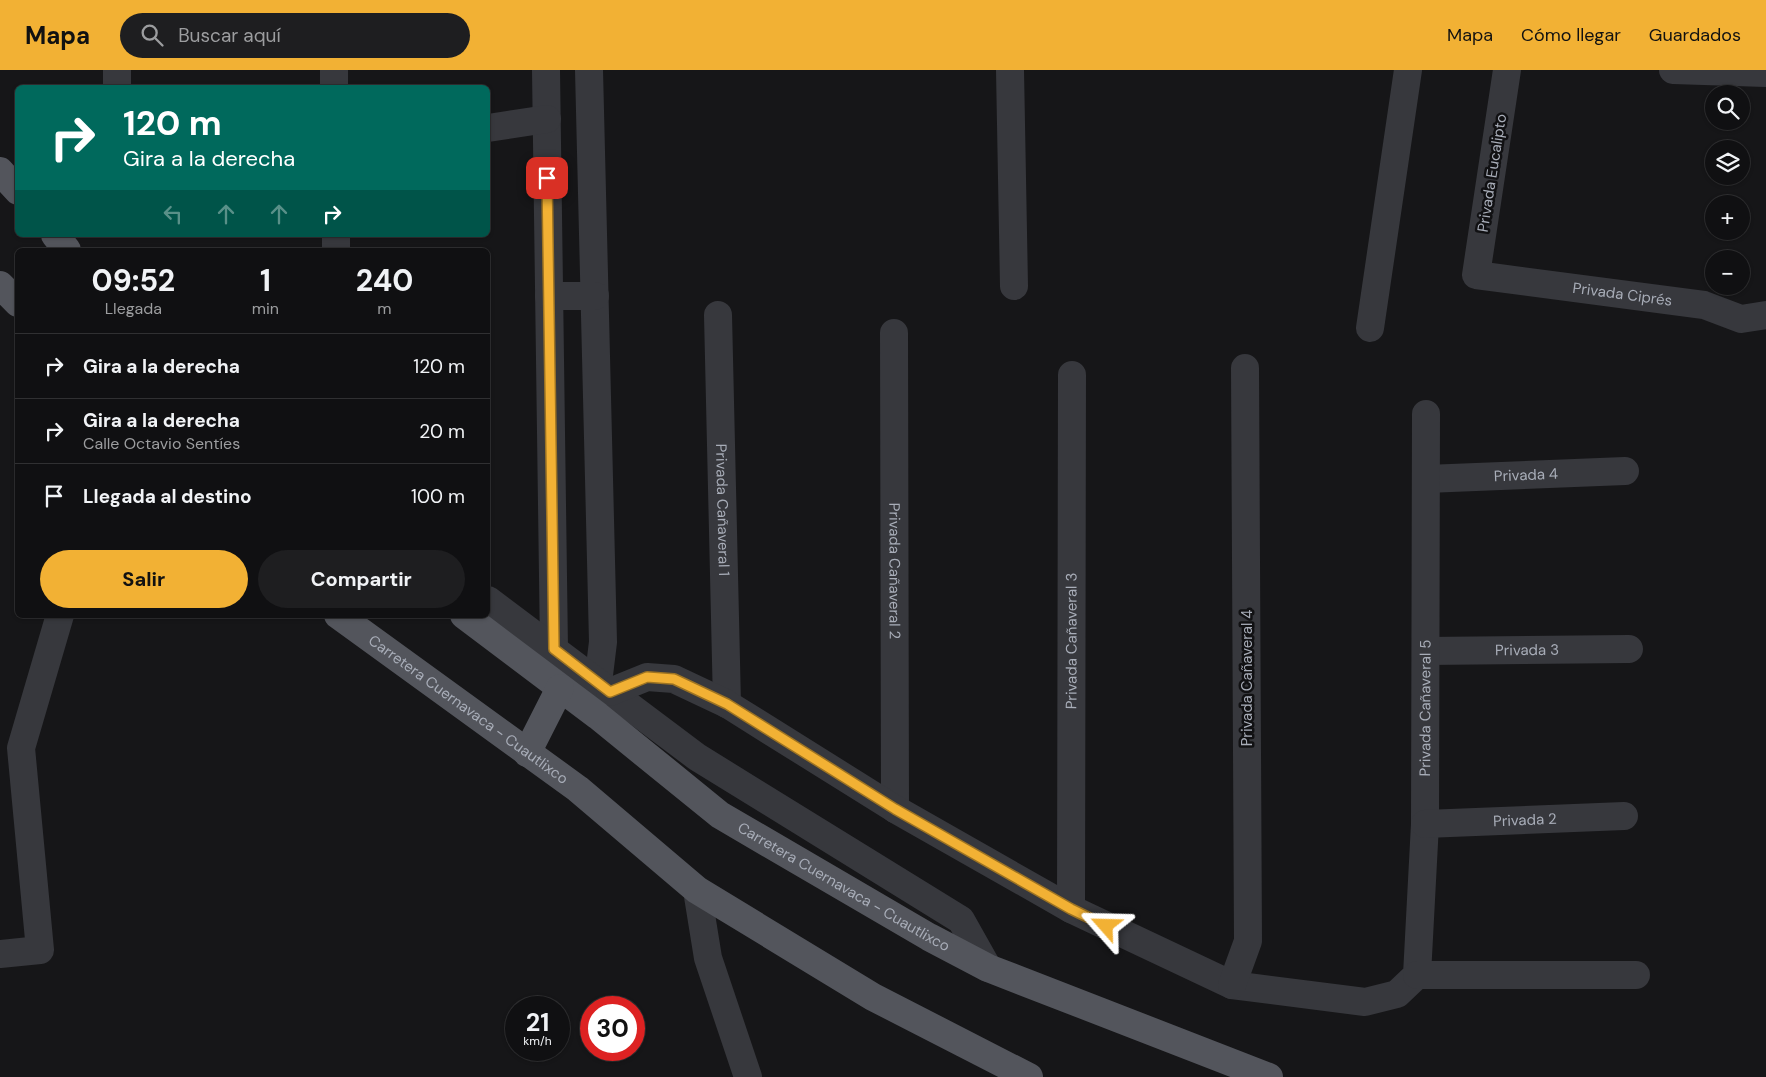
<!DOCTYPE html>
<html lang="es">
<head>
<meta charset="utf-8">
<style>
	body { margin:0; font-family:"DM Sans",sans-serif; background:#1e1e20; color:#f1f3f6; height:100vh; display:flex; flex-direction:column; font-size:19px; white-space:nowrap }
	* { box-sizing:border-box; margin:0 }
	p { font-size:16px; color:#9c9d9f }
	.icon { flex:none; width:28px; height:28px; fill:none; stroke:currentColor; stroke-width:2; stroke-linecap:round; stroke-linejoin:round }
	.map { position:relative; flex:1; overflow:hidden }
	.side { position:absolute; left:15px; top:178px; width:475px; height:370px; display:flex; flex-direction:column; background:#101012; border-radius:8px; box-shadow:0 1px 4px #0004,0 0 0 1px #303032 }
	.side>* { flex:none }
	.top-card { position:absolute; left:15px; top:15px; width:475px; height:152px; border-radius:8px; box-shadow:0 1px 4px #0004,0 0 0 1px #303032; background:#00695c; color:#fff; overflow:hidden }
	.tools { position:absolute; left:1705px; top:15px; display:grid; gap:10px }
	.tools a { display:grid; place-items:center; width:45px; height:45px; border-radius:50%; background:#101012; box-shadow:0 1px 4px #0004,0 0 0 1px #303032; font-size:25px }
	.speed { position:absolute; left:505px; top:926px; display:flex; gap:10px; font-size:25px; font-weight:700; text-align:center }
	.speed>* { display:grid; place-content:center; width:65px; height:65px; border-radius:50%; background:#101012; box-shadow:0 1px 4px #0004,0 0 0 1px #303032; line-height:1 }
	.speed small { font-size:12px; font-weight:400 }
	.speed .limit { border:8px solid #d22; background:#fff; color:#111 }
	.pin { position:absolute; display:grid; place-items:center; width:42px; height:42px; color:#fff; margin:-21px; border-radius:10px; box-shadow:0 2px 8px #0006 }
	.me { position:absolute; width:55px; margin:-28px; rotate:295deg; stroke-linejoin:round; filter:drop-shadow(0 0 4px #0008) }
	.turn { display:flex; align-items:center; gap:18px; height:105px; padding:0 25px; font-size:22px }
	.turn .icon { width:65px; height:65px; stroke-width:2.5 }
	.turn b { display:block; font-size:35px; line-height:42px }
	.lanes { display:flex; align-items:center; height:48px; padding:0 25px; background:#0003; justify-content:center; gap:25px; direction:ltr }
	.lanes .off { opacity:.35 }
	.eta { display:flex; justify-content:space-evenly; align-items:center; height:85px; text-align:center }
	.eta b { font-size:30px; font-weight:700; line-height:35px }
	.button { display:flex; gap:10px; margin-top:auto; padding:10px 25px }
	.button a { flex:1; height:58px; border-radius:30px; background:#f2b134; color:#111; font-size:20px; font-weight:700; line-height:58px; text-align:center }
	.button a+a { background:#1e1e20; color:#f1f3f6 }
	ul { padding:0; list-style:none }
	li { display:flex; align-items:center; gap:15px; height:65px; padding:0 25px; border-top:1px solid #303032 }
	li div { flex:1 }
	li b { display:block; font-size:19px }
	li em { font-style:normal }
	header { display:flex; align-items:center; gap:30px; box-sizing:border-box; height:70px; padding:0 25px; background:#f2b134; color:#111 }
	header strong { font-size:24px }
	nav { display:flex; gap:28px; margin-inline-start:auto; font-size:18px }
	.search { width:350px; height:45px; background:#1e1e20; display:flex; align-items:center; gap:12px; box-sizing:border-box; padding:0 18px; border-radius:28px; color:#9c9d9f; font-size:19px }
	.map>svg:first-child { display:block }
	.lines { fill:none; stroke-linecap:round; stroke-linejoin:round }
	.minor { stroke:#37383d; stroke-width:28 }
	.primary { stroke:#53555c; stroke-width:28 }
	.route-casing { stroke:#9d7322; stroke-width:12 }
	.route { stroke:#f2b134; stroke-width:9 }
	.labels { text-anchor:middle; stroke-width:5; stroke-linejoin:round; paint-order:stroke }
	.street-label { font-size:15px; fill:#a8adb8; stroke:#111113 }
</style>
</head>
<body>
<header>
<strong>Mapa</strong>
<div class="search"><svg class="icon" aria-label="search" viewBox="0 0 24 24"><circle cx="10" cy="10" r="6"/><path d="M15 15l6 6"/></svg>Buscar aquí</div>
<nav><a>Mapa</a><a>Cómo llegar</a><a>Guardados</a></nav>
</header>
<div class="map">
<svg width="1766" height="1007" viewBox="0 0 1766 1007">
	<rect width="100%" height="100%" fill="#161618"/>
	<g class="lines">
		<g class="minor">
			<path d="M117 0V18"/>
			<path d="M546 0 554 579"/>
			<path d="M589 0 603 572 598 613"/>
			<path d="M1010 0 1014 216"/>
			<path id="s1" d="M1507 0 1476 205 1704 235 1741 249 1766 245"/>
			<path d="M1673 0 1766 3"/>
			<path d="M334 18V0"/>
			<path d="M488 58 547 49"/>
			<path d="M336 165V180"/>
			<path d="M549 226H595"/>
			<path id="s2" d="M718 245 727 634"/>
			<path d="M1370 258 1408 0"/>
			<path id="s3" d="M894 263 895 739"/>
			<path id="s4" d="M1426 409 1625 401"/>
			<path d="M488 530 697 687 961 850 988 898"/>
			<path id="s5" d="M1426 581 1629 579"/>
			<path id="s6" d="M610 622 647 607 674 609 727 634 895 739 1071 839 1232 915 1365 932 1397 924 1417 905 1425 754 1426 344"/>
			<path id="s7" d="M1425 754 1624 746"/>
			<path d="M697 820 708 888 748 1007"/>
			<path id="s8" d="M1071 839 1072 305"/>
			<path d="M0 884 40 880 21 678 60 545"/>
			<path d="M1417 905H1636"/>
			<path d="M1232 915 1248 871 1245 298"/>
		</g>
		<g class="primary">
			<path d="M0 101 18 121"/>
			<path d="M55 165 67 180"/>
			<path d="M0 215 18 233"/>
			<path id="s9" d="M338 545 578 719 697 820 873 927 1029 1007"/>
			<path id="s10" d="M464 545 598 646 720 745 929 867 988 898 1269 1007"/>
			<path d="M527 683 560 618"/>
		</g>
	</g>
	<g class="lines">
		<g class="route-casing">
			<path id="route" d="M547 108 554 579 610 622 647 607 674 609 727 634 895 739 1071 839 1106 856"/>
		</g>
		<use href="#route" class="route"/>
	</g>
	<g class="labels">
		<g class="street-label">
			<text transform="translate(1492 103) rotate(-81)" y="5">Privada Eucalipto</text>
			<text dy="5" stroke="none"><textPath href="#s1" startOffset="355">Privada Ciprés</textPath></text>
			<text dy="5" stroke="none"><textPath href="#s4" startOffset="100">Privada 4</textPath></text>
			<text dy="5" stroke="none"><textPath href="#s2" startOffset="195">Privada Cañaveral 1</textPath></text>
			<text dy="5" stroke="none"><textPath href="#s3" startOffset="238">Privada Cañaveral 2</textPath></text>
			<text dy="5" stroke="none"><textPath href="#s8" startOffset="268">Privada Cañaveral 3</textPath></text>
			<text dy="5" stroke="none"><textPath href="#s5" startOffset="101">Privada 3</textPath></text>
			<text transform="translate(1247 608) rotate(-90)" y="5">Privada Cañaveral 4</text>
			<text dy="5" stroke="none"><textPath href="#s6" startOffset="1166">Privada Cañaveral 5</textPath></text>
			<text dy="5" stroke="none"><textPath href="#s9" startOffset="161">Carretera Cuernavaca - Cuautlixco</textPath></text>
			<text dy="5" stroke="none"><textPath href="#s7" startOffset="100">Privada 2</textPath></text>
			<text dy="5" stroke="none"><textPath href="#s10" startOffset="468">Carretera Cuernavaca - Cuautlixco</textPath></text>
		</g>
	</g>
</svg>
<div class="tools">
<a><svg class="icon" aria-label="search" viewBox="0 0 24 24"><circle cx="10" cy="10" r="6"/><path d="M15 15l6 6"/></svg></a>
<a><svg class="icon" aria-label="layers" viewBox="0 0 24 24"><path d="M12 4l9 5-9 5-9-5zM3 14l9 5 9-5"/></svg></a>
<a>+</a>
<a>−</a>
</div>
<div class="speed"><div>21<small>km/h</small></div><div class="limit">30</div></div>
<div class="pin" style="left:547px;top:108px;background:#d93025"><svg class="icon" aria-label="arrive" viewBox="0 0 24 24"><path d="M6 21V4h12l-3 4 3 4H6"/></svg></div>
<svg class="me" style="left:1106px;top:856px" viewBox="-20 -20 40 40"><path d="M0-17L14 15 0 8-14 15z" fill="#f2b134" stroke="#fff" stroke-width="4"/></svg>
<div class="top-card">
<div class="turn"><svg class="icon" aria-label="right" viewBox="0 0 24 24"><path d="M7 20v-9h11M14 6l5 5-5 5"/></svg><div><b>120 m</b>Gira a la derecha</div></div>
<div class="lanes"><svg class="icon off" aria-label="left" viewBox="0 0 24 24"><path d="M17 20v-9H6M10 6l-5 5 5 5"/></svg><svg class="icon off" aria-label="ahead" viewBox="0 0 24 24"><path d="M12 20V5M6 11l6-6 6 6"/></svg><svg class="icon off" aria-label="ahead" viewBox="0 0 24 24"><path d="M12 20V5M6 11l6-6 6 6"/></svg><svg class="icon" aria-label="right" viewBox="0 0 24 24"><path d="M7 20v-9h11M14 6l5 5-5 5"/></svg></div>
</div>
<section class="side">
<div class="eta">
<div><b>09:52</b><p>Llegada</p></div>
<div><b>1</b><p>min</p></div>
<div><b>240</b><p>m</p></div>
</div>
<ul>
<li><svg class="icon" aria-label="right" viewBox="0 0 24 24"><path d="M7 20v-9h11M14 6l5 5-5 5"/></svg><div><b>Gira a la derecha</b></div><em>120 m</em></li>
<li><svg class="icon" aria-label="right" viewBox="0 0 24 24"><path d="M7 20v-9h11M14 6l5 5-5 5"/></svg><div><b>Gira a la derecha</b><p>Calle Octavio Sentíes</p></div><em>20 m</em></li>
<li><svg class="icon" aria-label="arrive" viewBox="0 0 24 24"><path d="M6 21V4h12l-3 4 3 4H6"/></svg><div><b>Llegada al destino</b></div><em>100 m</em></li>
</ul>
<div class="button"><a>Salir</a><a>Compartir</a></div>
</section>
</div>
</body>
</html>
